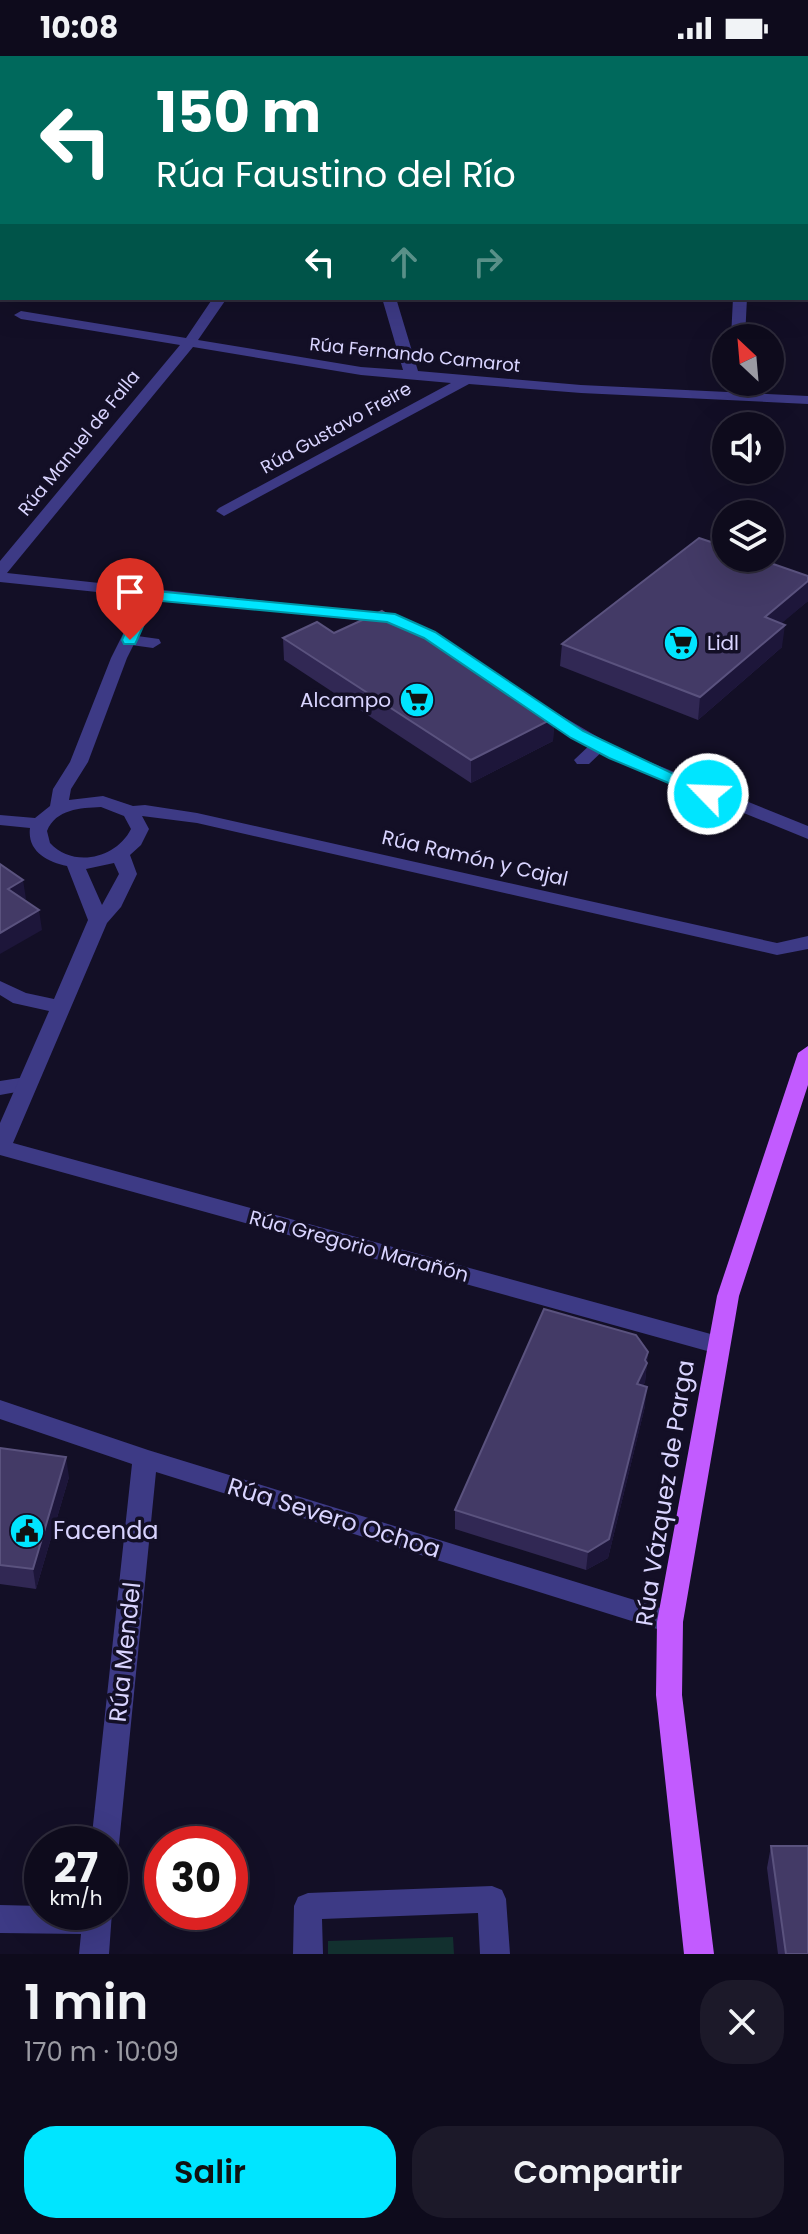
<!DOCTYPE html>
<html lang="es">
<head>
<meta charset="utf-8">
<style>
	body { margin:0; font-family:Poppins,sans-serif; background:#1c1929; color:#f1f3f6; height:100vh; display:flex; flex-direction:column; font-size:30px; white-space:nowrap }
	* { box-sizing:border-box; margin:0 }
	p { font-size:26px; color:#9b9ba3 }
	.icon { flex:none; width:44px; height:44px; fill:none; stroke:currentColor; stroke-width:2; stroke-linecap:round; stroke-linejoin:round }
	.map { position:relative; height:1898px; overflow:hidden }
	.drawer { display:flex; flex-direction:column; background:#0e0b1c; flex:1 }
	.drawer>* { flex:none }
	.top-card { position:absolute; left:0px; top:0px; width:808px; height:244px; box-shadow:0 8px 32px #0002,0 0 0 2px #2e2b3b; background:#00695c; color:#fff; overflow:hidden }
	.needle { width:52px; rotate:334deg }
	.tools { position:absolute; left:712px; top:268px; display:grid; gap:16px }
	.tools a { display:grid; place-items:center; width:72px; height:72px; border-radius:50%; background:#0e0b1c; box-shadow:0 8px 32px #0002,0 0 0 2px #2e2b3b; font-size:40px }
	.speed { position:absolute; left:24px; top:1770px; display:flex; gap:16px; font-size:40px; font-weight:700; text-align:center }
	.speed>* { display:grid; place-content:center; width:104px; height:104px; border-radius:50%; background:#0e0b1c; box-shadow:0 8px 32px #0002,0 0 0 2px #2e2b3b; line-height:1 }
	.speed small { font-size:20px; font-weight:400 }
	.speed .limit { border:12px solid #d22; background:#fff; color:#111 }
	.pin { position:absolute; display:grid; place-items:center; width:68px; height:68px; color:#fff; margin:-82px -34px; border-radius:50% 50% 50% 0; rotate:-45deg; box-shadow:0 0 8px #0007 }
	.pin .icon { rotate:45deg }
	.me { position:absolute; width:88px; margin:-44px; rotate:294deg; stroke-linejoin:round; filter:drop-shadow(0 0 6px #0008) }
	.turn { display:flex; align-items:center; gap:28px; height:168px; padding:0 24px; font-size:36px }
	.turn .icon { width:104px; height:104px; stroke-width:2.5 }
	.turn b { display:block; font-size:56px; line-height:68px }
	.lanes { display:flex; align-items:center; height:76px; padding:0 24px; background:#0003; justify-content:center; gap:40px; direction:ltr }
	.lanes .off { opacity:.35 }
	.round { display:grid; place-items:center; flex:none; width:84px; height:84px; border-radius:32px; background:#1c1929 }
	.head { display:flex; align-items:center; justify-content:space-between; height:136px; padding:0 24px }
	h1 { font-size:48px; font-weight:600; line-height:60px }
	.cta { display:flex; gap:16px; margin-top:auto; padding:16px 24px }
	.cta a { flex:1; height:92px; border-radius:32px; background:#00e5ff; color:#111; font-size:32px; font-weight:600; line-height:92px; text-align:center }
	.cta a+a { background:#1c1929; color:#f1f3f6 }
	.status { display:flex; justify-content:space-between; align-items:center; height:56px; padding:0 40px; background:#0e0b1c; direction:ltr }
	.status svg { height:22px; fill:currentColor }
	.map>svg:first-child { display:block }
	.green { fill:#12302f }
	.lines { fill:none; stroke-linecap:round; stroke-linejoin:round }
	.lane { fill:#3d3a85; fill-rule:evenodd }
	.street { fill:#3d3a85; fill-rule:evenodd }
	.primary { fill:#c25bff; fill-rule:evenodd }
	.wall { fill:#312854 }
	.shaded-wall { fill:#1d163a }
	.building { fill:#433a66; stroke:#5a527e; stroke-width:2 }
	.route { fill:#00e5ff; stroke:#0095a6; stroke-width:2 }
	.labels { text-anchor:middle; stroke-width:7; stroke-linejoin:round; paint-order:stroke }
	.far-street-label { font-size:18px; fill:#d9d4ff; stroke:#130f26 }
	.poi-label { font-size:20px; fill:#d9d4ff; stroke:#130f26; text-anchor:start }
	.street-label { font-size:20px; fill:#d9d4ff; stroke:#130f26 }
	.near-street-label { font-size:24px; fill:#d9d4ff; stroke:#130f26 }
	.near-poi-label { font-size:24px; fill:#d9d4ff; stroke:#130f26; text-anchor:start }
</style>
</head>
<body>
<div class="status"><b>10:08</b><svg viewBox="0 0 49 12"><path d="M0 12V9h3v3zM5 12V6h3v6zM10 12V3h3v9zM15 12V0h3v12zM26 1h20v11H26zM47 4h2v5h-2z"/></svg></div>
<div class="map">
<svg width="808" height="1898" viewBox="0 0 808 1898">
	<rect width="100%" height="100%" fill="#130f26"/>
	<path class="green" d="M453 1881 454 1898H328V1885Z"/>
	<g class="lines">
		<path class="lane" d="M130 579 159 583 161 587 153 592 124 588 122 584 124 580Z
			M599 685 605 686 608 690 589 708H577L574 704 593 686Z
			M26 1021 33 1023 36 1028 33 1033 0 1039V1025Z"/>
		<path class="street" d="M235 0H251L252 2H236Z
			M602 0H614L615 2H603Z
			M806 15H808V21H806Z
			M0 69H2V76H0Z
			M806 165H808V173H806Z
			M213 242H227L198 284 361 311 403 314 382 242H396L418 315 581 329 808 340V348L581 337 469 328 224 460 216 455 219 452 451 327 361 319 193 291 7 517 395 559 436 576 533 643 620 694 808 770V783L608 702 521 651 424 582 386 567 152 542V552L127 602 88 706 71 733 69 744 103 740 133 750 145 749 197 757 777 887 808 880V893L777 899 197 767 142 760 149 773 141 789 130 799 137 818 121 851 107 867 13 1087 718 1280 726 1283 730 1289 726 1295 718 1298 0 1099V1067L49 955 13 947 0 939V925L26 937 54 943 88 864 67 810C47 806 27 795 30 772L0 769V759L35 762 50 750 53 733 70 706 111 602 136 552V540L0 526V505L180 289 21 263 14 259 21 255 186 282ZM101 751 124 760 131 773C116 803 73 812 50 787L47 775C56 753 80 752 101 751ZM114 807 119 818 102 849 86 813Z
			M733 242H747L745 282H731Z
			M0 1344 148 1394 670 1555 679 1558 683 1566 679 1574 670 1577 156 1416 119 1788 115 1797 110 1799V1788H91L132 1408 0 1363Z
			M492 1830 502 1834 506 1843 510 1898H480L478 1857 322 1863 323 1898H293L294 1850 298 1841 308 1837Z
			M0 1849 42 1850V1856H110V1851L112 1856 109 1898H79L81 1878 0 1877Z"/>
		<path class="primary" d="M808 990V1029L739 1240 683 1566 682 1639 714 1898H684L656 1639 657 1566 717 1240 798 997Z"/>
	</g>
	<path class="wall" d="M808 520V545L781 567 782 591 698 664 560 610 562 588Z
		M334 577 554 662 553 685 471 727 284 604 283 582Z
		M648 1296 645 1326 643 1330 645 1350 608 1502 586 1514 455 1473V1454Z
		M0 1392 69 1421 36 1533 0 1528Z
		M771 1790 808 1898H778L767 1812Z"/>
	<path class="shaded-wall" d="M808 525V545L762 584 765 561Z
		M785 569 782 591 698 664 700 641Z
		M554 662 553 685 471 727V704Z
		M23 824 26 843 10 852 8 833Z
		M39 854 42 874 0 898V877Z
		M648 1296 645 1326 636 1347 637 1328Z
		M647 1331 645 1350 608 1502 586 1514 588 1496Z
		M66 1401 69 1421 36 1533 33 1513Z"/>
	<path class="building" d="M699 482 726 491V502H756L808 520V525L765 561 785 569 700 641 562 588Z
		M382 555 554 662 471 704 283 582 317 566 334 577Z
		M0 808 23 824 8 833 39 854 0 877Z
		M544 1253 636 1279 648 1296 645 1304 647 1307 637 1328 647 1331 609 1483 588 1496 455 1454Z
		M0 1392 66 1401 33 1513 0 1509Z
		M771 1790H808V1898H786Z"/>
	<path class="route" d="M144 534 395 558 435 576 583 675 716 738 708 743 702 741 609 702 571 682 424 582 387 566 151 544V552L137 584 135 588H124L122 584 136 552V539Z"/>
	<defs>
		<g id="supermarket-disc" transform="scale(1.8)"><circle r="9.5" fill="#00e5ff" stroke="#130f26"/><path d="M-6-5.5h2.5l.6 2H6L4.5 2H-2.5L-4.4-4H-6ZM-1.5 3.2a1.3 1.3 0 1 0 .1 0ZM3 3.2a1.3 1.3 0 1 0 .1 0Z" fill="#111"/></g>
		<g id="civic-disc" transform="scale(1.8)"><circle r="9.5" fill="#00e5ff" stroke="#130f26"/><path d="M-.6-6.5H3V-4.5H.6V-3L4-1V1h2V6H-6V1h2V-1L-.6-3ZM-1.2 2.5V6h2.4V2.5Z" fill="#111"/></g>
	</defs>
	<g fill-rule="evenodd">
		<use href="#supermarket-disc" x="681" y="587"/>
		<use href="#supermarket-disc" x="417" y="644"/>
		<use href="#civic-disc" x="27" y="1475"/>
	</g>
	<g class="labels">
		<g class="far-street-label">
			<text transform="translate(415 299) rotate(6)" y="6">Rúa Fernando Camarot</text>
			<text transform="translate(336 372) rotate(-29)" y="6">Rúa Gustavo Freire</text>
			<text transform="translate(79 387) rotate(-51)" y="6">Rúa Manuel de Falla</text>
		</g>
		<g class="poi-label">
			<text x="707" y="594">Lidl</text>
			<text x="391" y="651" text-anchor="end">Alcampo</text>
		</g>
		<g class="street-label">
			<text transform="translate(475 802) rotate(13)" y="7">Rúa Ramón y Cajal</text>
			<text transform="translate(359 1190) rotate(15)" y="7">Rúa Gregorio Marañón</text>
		</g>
		<g class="near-street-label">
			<text transform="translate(665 1437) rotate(-81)" y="8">Rúa Vázquez de Parga</text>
			<text transform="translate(334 1462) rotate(17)" y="8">Rúa Severo Ochoa</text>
			<text transform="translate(125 1596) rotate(-84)" y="8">Rúa Mendel</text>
		</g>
		<g class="near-poi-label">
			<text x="53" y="1483">Facenda</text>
		</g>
	</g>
</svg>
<div class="tools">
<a><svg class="needle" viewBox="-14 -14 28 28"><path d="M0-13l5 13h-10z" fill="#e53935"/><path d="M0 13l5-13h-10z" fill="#9b9ba3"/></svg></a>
<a><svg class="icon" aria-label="sound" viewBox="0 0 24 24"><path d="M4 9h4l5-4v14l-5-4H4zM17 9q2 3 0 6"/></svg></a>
<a><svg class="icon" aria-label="layers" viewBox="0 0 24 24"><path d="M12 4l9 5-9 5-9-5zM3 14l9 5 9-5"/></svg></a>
</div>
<div class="speed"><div>27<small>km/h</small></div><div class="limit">30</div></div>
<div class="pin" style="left:130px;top:584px;background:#d93025"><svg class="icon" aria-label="arrive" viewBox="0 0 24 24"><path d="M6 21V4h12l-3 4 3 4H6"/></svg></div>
<svg class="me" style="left:708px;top:738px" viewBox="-20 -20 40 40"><circle r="17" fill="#00e5ff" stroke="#fff" stroke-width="3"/><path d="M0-11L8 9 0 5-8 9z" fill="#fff"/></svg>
<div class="top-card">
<div class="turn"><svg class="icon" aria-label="left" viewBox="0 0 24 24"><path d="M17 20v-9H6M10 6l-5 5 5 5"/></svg><div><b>150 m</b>Rúa Faustino del Río</div></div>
<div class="lanes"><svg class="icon" aria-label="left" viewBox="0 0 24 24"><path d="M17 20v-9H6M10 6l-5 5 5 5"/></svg><svg class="icon off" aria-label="ahead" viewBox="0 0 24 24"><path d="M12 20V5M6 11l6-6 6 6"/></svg><svg class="icon off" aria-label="right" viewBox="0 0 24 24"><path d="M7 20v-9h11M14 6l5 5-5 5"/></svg></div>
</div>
</div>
<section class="drawer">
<div class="head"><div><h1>1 min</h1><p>170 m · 10:09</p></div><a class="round"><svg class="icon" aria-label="close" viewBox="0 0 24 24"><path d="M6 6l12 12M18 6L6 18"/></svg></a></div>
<div class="cta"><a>Salir</a><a>Compartir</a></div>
</section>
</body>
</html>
